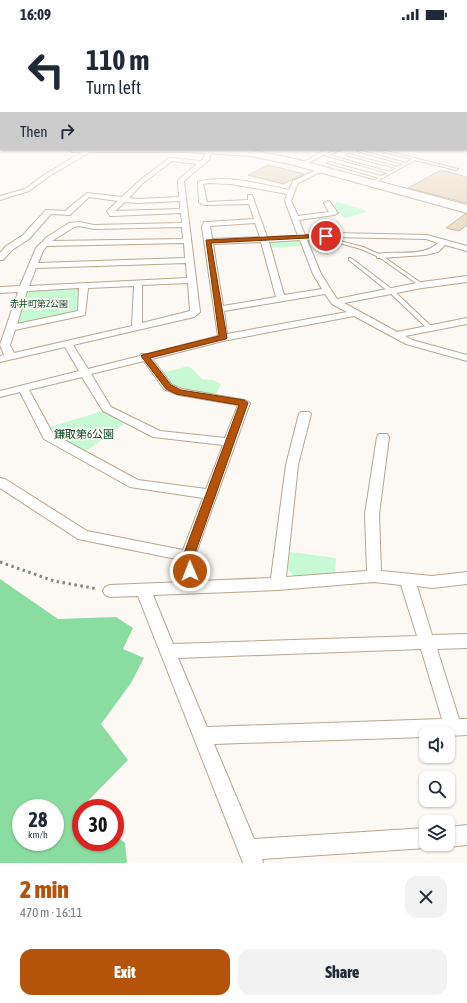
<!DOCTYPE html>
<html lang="en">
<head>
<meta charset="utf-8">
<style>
	body { margin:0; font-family:"Asap Condensed","Noto Sans JP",sans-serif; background:#f2f2f3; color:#1f2937; height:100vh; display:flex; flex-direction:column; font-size:15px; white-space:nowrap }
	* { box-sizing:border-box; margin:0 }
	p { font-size:13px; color:#747a83 }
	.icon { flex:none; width:22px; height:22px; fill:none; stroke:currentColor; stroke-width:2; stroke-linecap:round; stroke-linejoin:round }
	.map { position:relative; height:835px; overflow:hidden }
	.side { display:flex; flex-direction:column; background:#fff; flex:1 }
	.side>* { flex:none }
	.hud { position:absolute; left:0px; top:0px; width:467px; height:122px; box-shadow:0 1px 3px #0004; background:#fff; color:#1f2937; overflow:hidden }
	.fabs { position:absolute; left:419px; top:699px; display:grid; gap:8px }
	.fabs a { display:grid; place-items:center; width:36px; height:36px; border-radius:8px; background:#fff; box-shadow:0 1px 3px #0004; font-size:20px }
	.speed { position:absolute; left:12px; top:771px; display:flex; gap:8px; font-size:20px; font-weight:700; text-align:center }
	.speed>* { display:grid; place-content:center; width:52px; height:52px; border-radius:50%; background:#fff; box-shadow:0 1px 3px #0004; line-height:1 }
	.speed small { font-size:10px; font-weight:400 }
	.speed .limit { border:6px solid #d22; background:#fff; color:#111 }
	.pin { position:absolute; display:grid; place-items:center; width:34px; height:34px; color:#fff; margin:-17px; border:2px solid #fff; border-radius:50%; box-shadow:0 1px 4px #0007 }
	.me { position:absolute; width:44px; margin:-22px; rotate:359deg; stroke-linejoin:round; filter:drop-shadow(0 0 3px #0008) }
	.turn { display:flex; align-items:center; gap:14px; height:84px; padding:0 20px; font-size:18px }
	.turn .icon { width:52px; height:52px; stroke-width:2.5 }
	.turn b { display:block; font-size:28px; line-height:34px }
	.then { display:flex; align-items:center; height:38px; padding:0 20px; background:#0003; gap:8px; font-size:15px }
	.round { display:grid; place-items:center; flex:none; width:42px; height:42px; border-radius:12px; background:#f2f2f3 }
	.overview { display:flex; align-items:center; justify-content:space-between; height:68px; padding:0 20px }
	h1 { font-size:24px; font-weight:800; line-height:30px; color:#b45309 }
	.primary-button { display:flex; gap:8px; margin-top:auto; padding:8px 20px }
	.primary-button a { flex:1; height:46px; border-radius:12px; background:#b45309; color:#fff; font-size:16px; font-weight:800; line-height:46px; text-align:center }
	.primary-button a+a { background:#f2f2f3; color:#1f2937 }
	.status { display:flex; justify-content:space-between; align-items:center; height:28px; padding:0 20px; background:#fff; direction:ltr }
	.status svg { height:11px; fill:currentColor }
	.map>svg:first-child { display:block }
	.green { fill:#c7fad4 }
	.forest { fill:#8adca1; fill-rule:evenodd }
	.building { fill:#ead7bf; stroke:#c5b29b }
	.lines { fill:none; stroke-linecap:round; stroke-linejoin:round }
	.lane-casing { stroke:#b8a58e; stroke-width:2 }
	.street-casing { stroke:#b8a58e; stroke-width:2 }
	.primary-casing { stroke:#b8a58e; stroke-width:2 }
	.path { stroke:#8b857e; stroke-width:3; stroke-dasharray:2.5 3.5; stroke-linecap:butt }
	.lane { fill:#fff; fill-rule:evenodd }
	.street { fill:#fff; fill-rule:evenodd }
	.primary { fill:#fff; fill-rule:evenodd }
	.route { fill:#b45309; stroke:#753606 }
	.labels { text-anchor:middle; stroke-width:3.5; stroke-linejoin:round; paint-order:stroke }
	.far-park-label { font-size:9px; fill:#0b4a26; stroke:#fcf8f3 }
	.park-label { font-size:11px; fill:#0b4a26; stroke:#fcf8f3 }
</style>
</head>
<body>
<div class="status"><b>16:09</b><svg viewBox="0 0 49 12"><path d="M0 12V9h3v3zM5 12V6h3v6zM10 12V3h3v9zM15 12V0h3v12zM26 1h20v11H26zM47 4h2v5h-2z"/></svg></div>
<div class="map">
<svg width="467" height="835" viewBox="0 0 467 835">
	<rect width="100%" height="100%" fill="#fcf8f3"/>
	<path class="green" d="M335 173 367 183 366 184 345 190 339 186 333 178 336 175Z
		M296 211 300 213 302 218 269 220 268 214Z
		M80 259 76 283 18 297 15 295 27 263Z
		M189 338 202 351 213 352 221 356 215 368 191 364 172 359 162 345Z
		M103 383 125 395 85 424 52 406 49 399Z
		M290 524 336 530 335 546 294 548 288 542Z"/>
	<path class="forest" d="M0 551 58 591 116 589 133 600 123 621 144 630 131 655 101 696 128 732 82 779 83 780H81V814H115V807L125 815 127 835H0ZM21 780H55V814H21Z"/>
	<path class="building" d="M269 137 304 146 283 156 248 147Z
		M441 142 467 149V175L408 160Z
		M465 186H467V197L459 203 446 200Z"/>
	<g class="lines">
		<g class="lane-casing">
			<path id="lane" d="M0 104H1V107H0Z
				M338 121H342L329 127 390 144 396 140 346 127 348 126 398 139 403 136 357 123 358 122 406 135 412 131 373 121H378L458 141 456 142 415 132 372 156 370 155 371 154 379 150 327 135 330 134 381 148 388 145 324 127Z
				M317 207 363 219 381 227 424 257 420 258 379 229 361 221 317 209Z
				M349 230H351L393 262 432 299V301H428L389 264 349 232Z"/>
		</g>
		<g class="street-casing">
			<path id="street" d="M87 121 93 122 48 149 29 163 0 172V168L25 161 44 147Z
				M207 121 212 122 209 132 184 153 200 284 194 289 73 317 88 341 140 328 141 326H148L218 308 202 199 204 194H207L254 191 249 176 204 177 199 174 198 154C227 146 259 156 289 162L293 153 323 139 325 140V142L298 155 291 173 298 188 329 184 324 175 328 173 330 174 338 185 334 187 299 192 305 207 334 205 427 207 467 218V223L445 217 438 224 425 227 380 230H377V226C396 222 423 230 438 215L426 211 334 209 307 212 321 246 337 271 422 254 467 248V254L422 260 344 275 397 304 467 290V296L405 308 412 312 467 327V333L406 316 354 288 223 313 152 331 172 357 182 361 244 372 250 375 195 528 199 553 271 550 286 437 299 386 301 384H309L311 386 298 437 286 549 367 543 365 486 377 409 379 406H387L389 409 379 486 381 543 432 548 467 544V556L432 560 417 558 432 607 467 606V620L437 621 459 691H467V707L448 708V706H426V709L214 716 254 811 426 800V816H434L426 820 262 831 263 835H243L138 568 110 569 105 567 103 563 105 559 110 557 184 554 181 532 78 511 0 460V450L5 451 87 503 183 522 203 470 130 459 44 411 20 364 0 369V363L79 343 65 319 0 334V328L4 327 0 317 18 264 0 265V259L20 258 36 220 47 209 69 195 79 194 94 197 182 195 181 185 113 188H110L107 183 118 173 89 169 70 187 51 186 29 211 12 222 3 232H0V225L6 218 23 207 46 182 65 183 87 165 122 169 139 153 169 130 201 133 204 130ZM172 133 197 136 178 152 179 169 138 171 129 170 143 155ZM208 155 231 156 287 166 285 173 298 208 267 209 252 167H248V172L207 174 203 156ZM180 173V181L115 183 125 174 138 175ZM255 195 260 209 212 211 210 198ZM79 198 94 201 182 199 183 211 52 213 74 199ZM300 212 313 246 322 261 284 267 269 214ZM261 214 276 269 223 278 213 216ZM184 215 185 230 38 235 43 223 47 218ZM186 235 187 250 29 258 36 240ZM188 255 190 283 142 295V257ZM134 258 132 298 14 325 10 317 15 302 85 287 88 260ZM79 260 78 283 17 296 27 263ZM325 266 332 276 347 284 227 306 224 283ZM144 333 164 361 179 367 238 377 225 410 160 403 111 379 91 346ZM82 349 103 383 153 409 223 417 206 461 138 452 53 406 29 362ZM374 554 401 557 417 608 173 616 153 567 278 562ZM421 621 442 691 207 699 178 630Z
				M327 121H334L305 137 300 136Z
				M467 797V817L448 819 441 816H448V799Z"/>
		</g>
		<g class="primary-casing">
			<path id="primary" d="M0 109H1V115H0Z
				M67 121 251 122 295 131 467 177V185L290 136 251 128 189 124H72Z"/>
		</g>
		<path class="path" d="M0 534 54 553 98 561"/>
		<use href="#lane" class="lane"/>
		<use href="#street" class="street"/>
		<use href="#primary" class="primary"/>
	</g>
	<linearGradient id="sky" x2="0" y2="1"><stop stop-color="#71b5ea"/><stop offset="0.47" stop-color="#fefcfa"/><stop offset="1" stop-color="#fefcfa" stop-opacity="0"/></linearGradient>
	<rect width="467" height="220" fill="url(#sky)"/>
	<path class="route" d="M326 206H328V209L211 215 227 310 226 311 150 330 171 357 181 362 244 372 248 375 194 528 196 543 194 546 190 548 186 546 183 528 239 377 176 366 166 361 141 328 142 327 219 308 206 212Z"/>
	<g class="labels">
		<g class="far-park-label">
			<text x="39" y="279">赤井町第2公園</text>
		</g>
		<g class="park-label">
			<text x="84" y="410">鎌取第6公園</text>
		</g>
	</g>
</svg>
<div class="fabs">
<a><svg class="icon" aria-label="sound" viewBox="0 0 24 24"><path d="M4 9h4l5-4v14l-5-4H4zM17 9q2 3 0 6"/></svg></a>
<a><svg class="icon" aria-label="search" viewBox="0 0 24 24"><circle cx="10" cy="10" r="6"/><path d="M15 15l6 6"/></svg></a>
<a><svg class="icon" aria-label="layers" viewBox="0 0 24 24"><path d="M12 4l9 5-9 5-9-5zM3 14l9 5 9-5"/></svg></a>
</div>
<div class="speed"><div>28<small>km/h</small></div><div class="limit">30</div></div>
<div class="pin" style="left:326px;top:208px;background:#d93025"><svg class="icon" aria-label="arrive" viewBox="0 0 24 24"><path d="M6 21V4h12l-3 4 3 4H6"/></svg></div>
<svg class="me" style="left:190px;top:543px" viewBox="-20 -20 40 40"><circle r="17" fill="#b45309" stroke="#fff" stroke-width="3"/><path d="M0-11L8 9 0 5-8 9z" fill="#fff"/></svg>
<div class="hud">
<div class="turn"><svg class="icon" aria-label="left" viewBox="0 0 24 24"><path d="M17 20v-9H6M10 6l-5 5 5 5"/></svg><div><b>110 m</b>Turn left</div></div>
<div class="then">Then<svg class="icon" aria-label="right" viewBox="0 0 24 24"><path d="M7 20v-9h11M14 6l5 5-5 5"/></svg></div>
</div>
</div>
<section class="side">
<div class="overview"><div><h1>2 min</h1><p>470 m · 16:11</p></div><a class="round"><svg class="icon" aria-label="close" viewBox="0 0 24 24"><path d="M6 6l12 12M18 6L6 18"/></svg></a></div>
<div class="primary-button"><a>Exit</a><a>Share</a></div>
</section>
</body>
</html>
